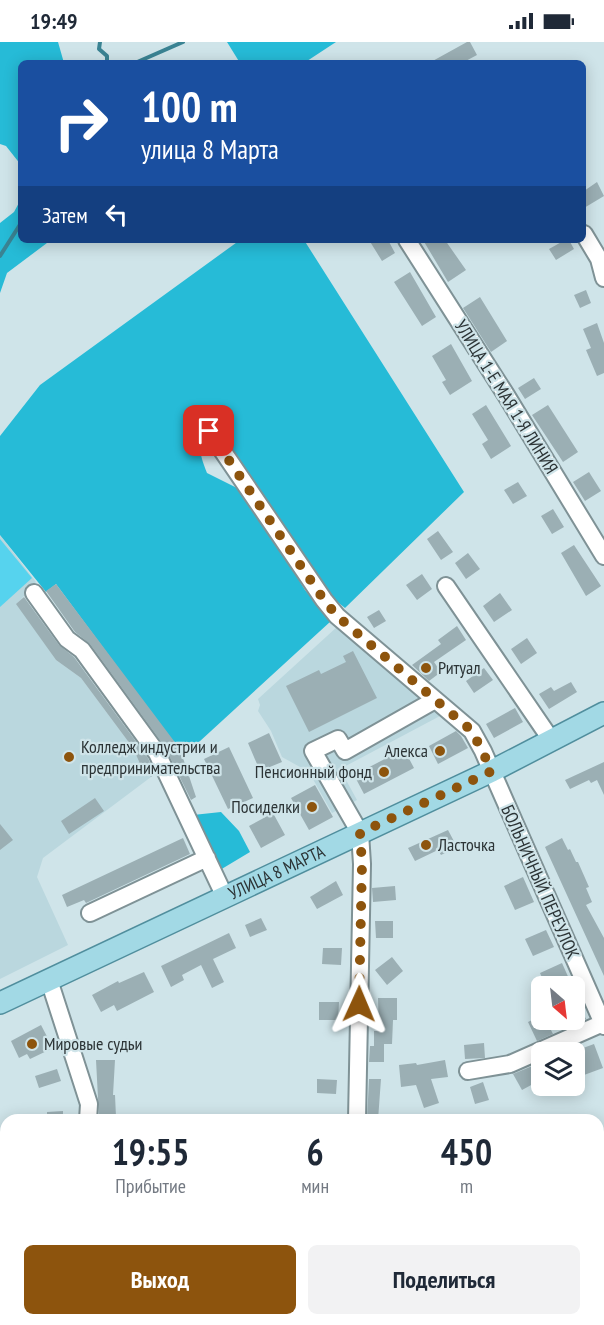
<!DOCTYPE html>
<html lang="ru">
<head>
<meta charset="utf-8">
<style>
	body { margin:0; font-family:"PT Sans Narrow",sans-serif; background:#f2f2f3; color:#1f2937; height:100vh; display:flex; flex-direction:column; font-size:22px; white-space:nowrap }
	* { box-sizing:border-box; margin:0 }
	p { font-size:20px; color:#747a83 }
	.icon { flex:none; width:33px; height:33px; fill:none; stroke:currentColor; stroke-width:2; stroke-linecap:round; stroke-linejoin:round }
	.map { position:relative; flex:1; overflow:hidden }
	.details { position:absolute; left:0px; top:1072px; width:604px; height:212px; display:flex; flex-direction:column; background:#fff; border-radius:18px 18px 0 0; box-shadow:0 3px 15px #0003 }
	.details>* { flex:none }
	.banner { position:absolute; left:18px; top:18px; width:568px; height:183px; border-radius:9px; box-shadow:0 3px 15px #0003; background:#1a4fa0; color:#fff; overflow:hidden }
	.needle { width:39px; rotate:152deg }
	.tools { position:absolute; left:531px; top:934px; display:grid; gap:12px }
	.tools a { display:grid; place-items:center; width:54px; height:54px; border-radius:9px; background:#fff; box-shadow:0 3px 15px #0003; font-size:30px }
	.pin { position:absolute; display:grid; place-items:center; width:51px; height:51px; color:#fff; margin:-26px; border-radius:12px; box-shadow:0 3px 9px #0006 }
	.me { position:absolute; width:66px; margin:-33px; rotate:1deg; stroke-linejoin:round; filter:drop-shadow(0 0 4px #0008) }
	.turn { display:flex; align-items:center; gap:21px; height:126px; padding:0 24px; font-size:27px }
	.turn .icon { width:78px; height:78px; stroke-width:2.5 }
	.turn b { display:block; font-size:42px; line-height:51px }
	.then { display:flex; align-items:center; height:57px; padding:0 24px; background:#0003; gap:12px; font-size:22px }
	.eta { display:flex; justify-content:space-evenly; align-items:center; height:102px; text-align:center }
	.eta b { font-size:36px; font-weight:700; line-height:42px }
	.cta { display:flex; gap:12px; margin-top:auto; padding:12px 24px }
	.cta a { flex:1; height:69px; border-radius:9px; background:#8d540d; color:#fff; font-size:24px; font-weight:700; line-height:69px; text-align:center }
	.cta a+a { background:#f2f2f3; color:#1f2937 }
	.status { display:flex; justify-content:space-between; align-items:center; height:42px; padding:0 30px; background:#fff; direction:ltr }
	.status svg { height:16px; fill:currentColor }
	.map>svg:first-child { display:block }
	.built { fill:#bad7de }
	.green { fill:#56d3ee }
	.forest { fill:#26bbd7 }
	.lines { fill:none; stroke-linecap:round; stroke-linejoin:round }
	.stream { stroke:#3a8393; stroke-width:4 }
	.building { fill:#9bafb4 }
	.minor-casing { stroke:#7f9296; stroke-width:20 }
	.major-casing { stroke:#508e9d; stroke-width:24 }
	.minor { stroke:#fff; stroke-width:16 }
	.major { stroke:#a2d9e5; stroke-width:21 }
	.route { stroke:#8d540d; stroke-width:10; stroke-dasharray:0 18 }
	.poi-dot { fill:#8d540d; stroke:#cfe4e9; stroke-width:2 }
	.labels { text-anchor:middle; stroke-width:4.5; stroke-linejoin:round; paint-order:stroke }
	.street-label { font-size:18px; fill:#2c3436; stroke:#cfe4e9 }
	.poi-label { font-size:18px; fill:#2c3436; stroke:#cfe4e9; text-anchor:start }
</style>
</head>
<body>
<div class="status"><b>19:49</b><svg viewBox="0 0 49 12"><path d="M0 12V9h3v3zM5 12V6h3v6zM10 12V3h3v9zM15 12V0h3v12zM26 1h20v11H26zM47 4h2v5h-2z"/></svg></div>
<div class="map">
<svg width="604" height="1283" viewBox="0 0 604 1283">
	<rect width="100%" height="100%" fill="#cfe4e9"/>
	<path class="built" d="M0 493 36 540 17 562 56 618 81 636 133 706 141 724 151 735 43 816 37 835 68 903 0 937Z
		M338 584 440 674 340 727 357 758 332 771 309 730 282 715 271 689 258 669 260 663 258 657Z"/>
	<path class="green" d="M0 497 32 536 0 565Z"/>
	<path class="forest" d="M0 0H58L64 21H21V123L6 104 0 102Z
		M227 0H336L304 21H240Z
		M21 157V198H51L7 231 0 251V181L14 170Z
		M240 198H304L464 450 345 566 324 549 207 376C197 400 198 408 207 431L239 447 263 480 305 548 331 579 187 711H181L56 542 46 550 0 493V394L40 343Z
		M221 770 239 789 250 810 220 828 193 773Z"/>
	<g class="lines">
		<path class="stream" d="M100 0 99 7 107 14V21
			M135 21 183 0
			M0 214 21 181"/>
	</g>
	<path class="building" d="M467 0H470L477 13 462 21H429Z
		M597 140 604 154 584 166V149Z
		M369 198H388L395 211 382 219Z
		M423 198H445L466 228 448 240Z
		M565 198H569L574 207 556 218 549 207Z
		M410 230 436 275 422 284 394 240Z
		M586 248 591 261 580 266 574 253Z
		M480 255 507 299 491 310 463 266Z
		M597 281 604 301V331L597 334 586 308 591 306 583 287Z
		M451 302 472 339 450 353 442 340 446 338 432 314Z
		M534 336 541 347 525 357 518 346Z
		M486 363 511 404 491 417 482 402 488 398 472 372Z
		M548 363 578 410 563 420 532 373Z
		M589 430 601 449 585 459 573 440Z
		M518 440 527 454 513 462 504 448Z
		M553 467 564 485 552 492 541 474Z
		M438 489 453 510 441 518 427 497Z
		M574 503 601 544 586 554 561 511Z
		M468 511 480 527 466 537 455 521Z
		M422 532 432 547 417 558 406 543Z
		M56 542 180 707 196 755 191 758 165 705 90 602 75 590 46 549Z
		M500 551 512 568 494 580 483 564Z
		M24 555 59 603 74 615 148 716 155 732 151 735 141 724 133 706 81 636 56 618 16 562Z
		M379 568 386 579 374 586 367 575Z
		M457 584 466 598 434 620 441 630 429 639 412 623 441 602 438 598Z
		M527 596 537 611 521 622 511 607Z
		M353 609 377 656 309 690 286 644 319 628 321 632 346 620 343 614Z
		M484 626 493 638 474 651 466 639Z
		M571 640 577 650 549 667 539 652 551 645 554 649Z
		M515 666 523 680 494 696 486 682Z
		M456 689 461 694 468 706 438 722 429 704Z
		M269 691 282 720 260 729 248 701Z
		M229 705 253 756 228 767 204 717Z
		M404 707 414 726 364 752 354 733Z
		M604 720V753L597 738 591 741 589 738 570 747 565 738Z
		M315 743 333 775 309 788 291 756Z
		M95 756 104 769 69 792 61 779Z
		M273 771 285 793 261 806 249 784Z
		M0 782 13 798 0 808Z
		M448 788 457 805 441 813 438 808 415 819 408 806Z
		M183 796 190 812 86 861 84 858 67 865 62 853Z
		M562 796 568 808 570 807 576 820H578L589 845 586 846 592 860 586 863 604 896V934L545 805Z
		M523 835 534 860 515 868 504 844Z
		M336 839 343 853 317 867 310 855Z
		M395 844 396 858 373 860 372 846Z
		M261 876 267 888 250 895 245 883Z
		M375 879H393V896H376Z
		M546 888 554 905 533 914 525 897Z
		M229 891 236 906 213 917 224 940 212 946 201 923 182 933 184 938 171 945 161 924Z
		M323 906H342L341 923 322 922Z
		M392 915 403 929 387 943 375 928Z
		M562 921 570 939 557 945H546L540 931Z
		M144 930 154 950 117 969 114 963 101 970 92 953 118 939 119 941Z
		M574 954 586 977 569 985 566 978H574Z
		M378 956H397V978H393L392 1002H384V1020H369L370 1004H374V989H379Z
		M319 960H339L338 978H319Z
		M542 973V978H546L553 992 537 999 528 980Z
		M41 983 53 1006 30 1017 27 1012 19 1016 11 999Z
		M484 1001 485 1016 465 1017 464 1003Z
		M594 1002 603 1026 584 1033 575 1009Z
		M96 1018H115L113 1053H115L116 1075H99Z
		M445 1018 448 1035 431 1037 439 1061 424 1066 416 1043 401 1045 399 1023 416 1021 417 1023Z
		M542 1020V1032L531 1037 533 1042 522 1048 513 1032Z
		M57 1027 61 1039 39 1046 35 1034Z
		M317 1037 337 1038 336 1052 317 1051Z
		M369 1037H381L378 1078H367Z
		M483 1040 489 1058 475 1062 470 1045Z
		M63 1069V1078H47V1070Z"/>
	<g class="lines">
		<g class="minor-casing">
			<path id="minor" d="M584 192 599 217 604 236
				M407 198 506 353 604 514
				M209 389 324 558 337 574 472 689 483 709 604 984
				M446 544 552 699
				M34 551 67 597 82 608 157 711 225 855
				M90 871 207 816
				M49 938 89 1062 88 1078
				M468 1029 510 1022 603 981
				M357 1078 362 822 360 791 313 709 338 697 345 709 435 658
				M598 1113 604 1110
				M598 1260 604 1259
				M351 1283V1278
				M518 1283 536 1278"/>
		</g>
		<g class="major-casing">
			<g id="major">
				<path id="s1" d="M0 961 492 729 604 671"/>
			</g>
		</g>
		<use href="#minor" class="minor"/>
		<use href="#major" class="major"/>
	</g>
	<g class="lines">
		<path class="route" d="M209 389 324 558 337 574 472 689 492 729 360 791 362 822 359 962"/>
	</g>
	<g class="poi-dot">
		<circle cx="426" cy="626" r="6"/>
		<circle cx="440" cy="709" r="6"/>
		<circle cx="69" cy="715" r="6"/>
		<circle cx="384" cy="730" r="6"/>
		<circle cx="312" cy="765" r="6"/>
		<circle cx="426" cy="803" r="6"/>
		<circle cx="32" cy="1002" r="6"/>
	</g>
	<g class="labels">
		<g class="street-label">
			<text transform="translate(506 355) rotate(58)" y="6">УЛИЦА 1-Е МАЯ 1-Я ЛИНИЯ</text>
			<text dy="6" stroke="none"><textPath href="#s1" startOffset="306">УЛИЦА 8 МАРТА</textPath></text>
			<text transform="translate(540 840) rotate(66)" y="6">БОЛЬНИЧНЫЙ ПЕРЕУЛОК</text>
		</g>
		<g class="poi-label">
			<text x="438" y="632">Ритуал</text>
			<text x="81" y="711">Колледж индустрии и<tspan x="81" dy="21">предпринимательства</tspan></text>
			<text x="428" y="715" text-anchor="end">Алекса</text>
			<text x="372" y="736" text-anchor="end">Пенсионный фонд</text>
			<text x="300" y="771" text-anchor="end">Посиделки</text>
			<text x="438" y="809">Ласточка</text>
			<text x="44" y="1008">Мировые судьи</text>
		</g>
	</g>
</svg>
<div class="tools">
<a><svg class="needle" viewBox="-14 -14 28 28"><path d="M0-13l5 13h-10z" fill="#e53935"/><path d="M0 13l5-13h-10z" fill="#747a83"/></svg></a>
<a><svg class="icon" aria-label="layers" viewBox="0 0 24 24"><path d="M12 4l9 5-9 5-9-5zM3 14l9 5 9-5"/></svg></a>
</div>
<div class="pin" style="left:209px;top:389px;background:#d93025"><svg class="icon" aria-label="arrive" viewBox="0 0 24 24"><path d="M6 21V4h12l-3 4 3 4H6"/></svg></div>
<svg class="me" style="left:359px;top:962px" viewBox="-20 -20 40 40"><path d="M0-17L14 15 0 8-14 15z" fill="#8d540d" stroke="#fff" stroke-width="4"/></svg>
<div class="banner">
<div class="turn"><svg class="icon" aria-label="right" viewBox="0 0 24 24"><path d="M7 20v-9h11M14 6l5 5-5 5"/></svg><div><b>100 m</b>улица 8 Марта</div></div>
<div class="then">Затем<svg class="icon" aria-label="left" viewBox="0 0 24 24"><path d="M17 20v-9H6M10 6l-5 5 5 5"/></svg></div>
</div>
<section class="details">
<div class="eta">
<div><b>19:55</b><p>Прибытие</p></div>
<div><b>6</b><p>мин</p></div>
<div><b>450</b><p>m</p></div>
</div>
<div class="cta"><a>Выход</a><a>Поделиться</a></div>
</section>
</div>
</body>
</html>
